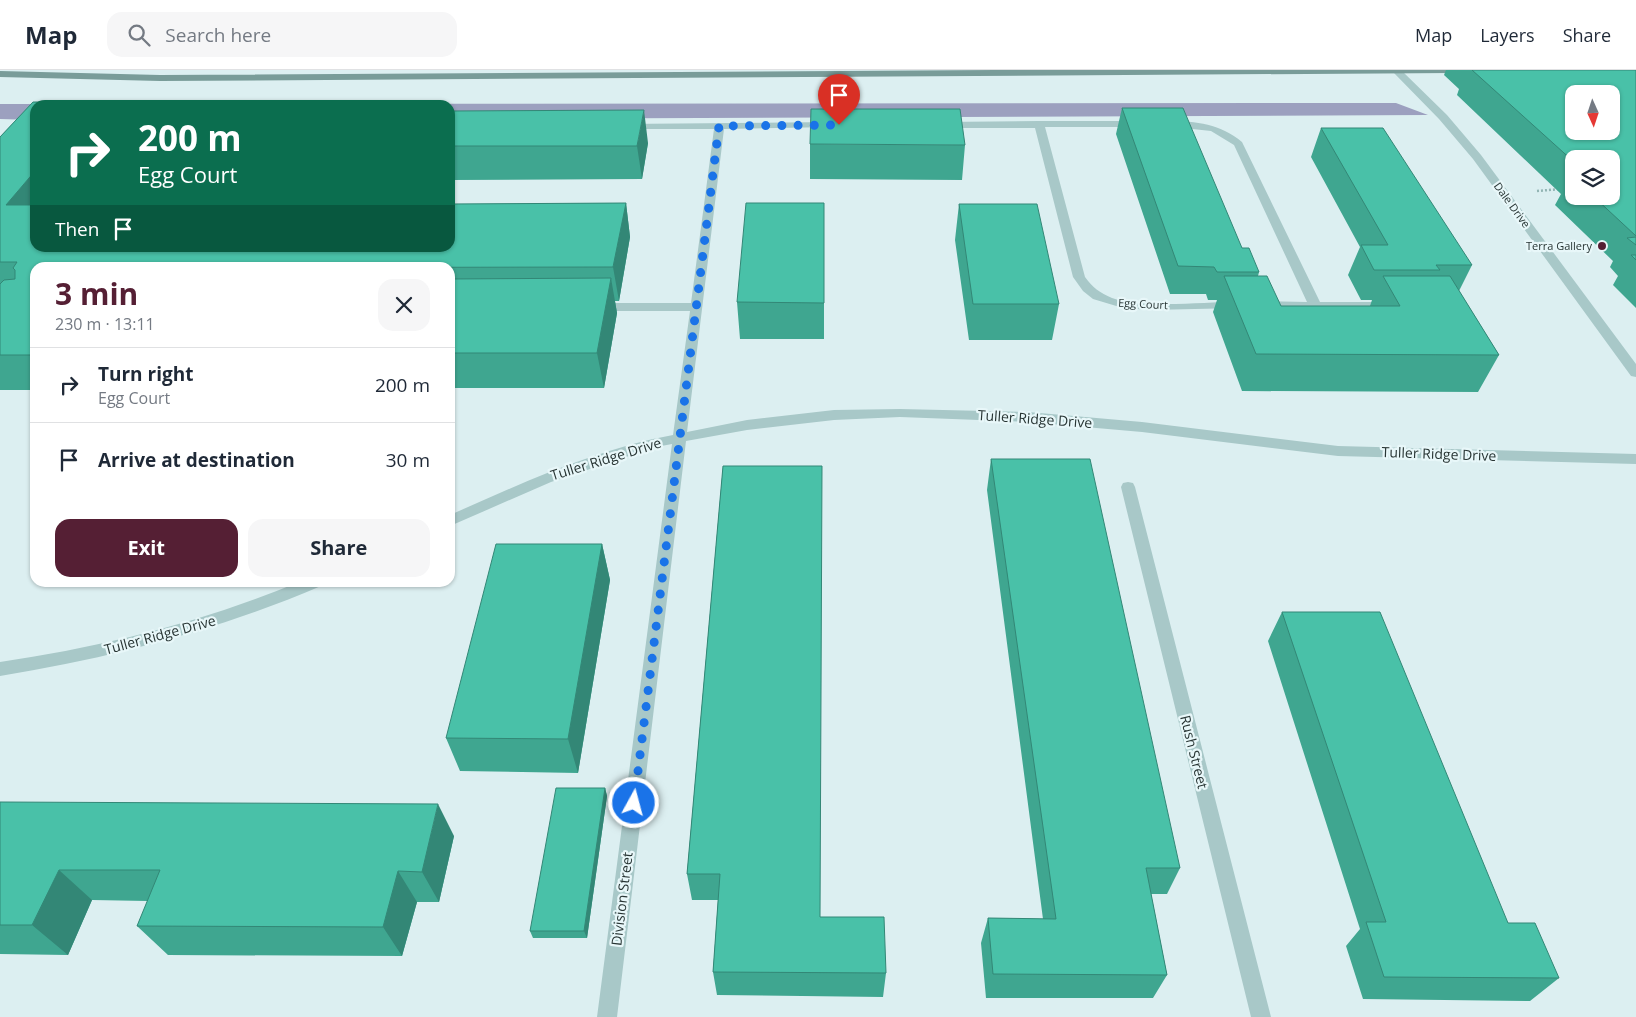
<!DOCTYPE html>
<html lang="en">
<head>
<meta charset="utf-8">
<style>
	body { margin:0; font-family:"Open Sans",sans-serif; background:#f6f6f7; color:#1f2937; height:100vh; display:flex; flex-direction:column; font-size:19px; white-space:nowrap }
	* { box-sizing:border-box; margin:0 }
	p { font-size:16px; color:#747a83 }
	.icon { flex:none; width:28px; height:28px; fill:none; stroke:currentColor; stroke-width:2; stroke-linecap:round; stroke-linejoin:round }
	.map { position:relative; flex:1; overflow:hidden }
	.side { position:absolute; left:30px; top:192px; width:425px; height:325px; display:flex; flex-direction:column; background:#fff; border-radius:15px; box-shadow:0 1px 4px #0004 }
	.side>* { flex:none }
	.hud { position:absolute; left:30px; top:30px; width:425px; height:152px; border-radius:15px; box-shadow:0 1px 4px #0004; background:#0b6e4f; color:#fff; overflow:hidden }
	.needle { width:32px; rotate:177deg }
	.controls { position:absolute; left:1565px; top:15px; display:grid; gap:10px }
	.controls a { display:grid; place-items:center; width:55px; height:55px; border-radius:10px; background:#fff; box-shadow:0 1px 4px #0004; font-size:25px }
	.pin { position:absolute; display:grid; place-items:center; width:42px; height:42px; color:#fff; margin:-51px -21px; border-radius:50% 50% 50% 0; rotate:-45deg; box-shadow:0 0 5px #0007 }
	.pin .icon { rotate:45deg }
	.me { position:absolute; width:55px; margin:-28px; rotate:7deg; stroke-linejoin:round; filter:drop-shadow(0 0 4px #0008) }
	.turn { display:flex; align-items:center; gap:18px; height:105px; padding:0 25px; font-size:22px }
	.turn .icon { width:65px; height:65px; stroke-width:2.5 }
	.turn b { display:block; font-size:35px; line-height:42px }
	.then { display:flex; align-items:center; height:48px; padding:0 25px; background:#0003; gap:10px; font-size:19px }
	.round { display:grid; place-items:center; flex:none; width:52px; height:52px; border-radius:15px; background:#f6f6f7 }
	.headline { display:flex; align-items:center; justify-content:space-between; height:85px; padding:0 25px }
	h1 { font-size:30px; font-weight:700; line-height:38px; color:#551f34 }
	.cta { display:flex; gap:10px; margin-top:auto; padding:10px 25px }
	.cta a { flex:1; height:58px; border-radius:15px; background:#551f34; color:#fff; font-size:20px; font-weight:700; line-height:58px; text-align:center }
	.cta a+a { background:#f6f6f7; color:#1f2937 }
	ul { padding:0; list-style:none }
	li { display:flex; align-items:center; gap:15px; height:75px; padding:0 25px; border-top:1px solid #e0e1e3 }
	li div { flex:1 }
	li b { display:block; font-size:19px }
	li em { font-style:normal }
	header { display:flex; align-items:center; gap:30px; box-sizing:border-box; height:70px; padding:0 25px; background:#fff; border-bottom:1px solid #e0e1e3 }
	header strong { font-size:24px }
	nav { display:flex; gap:28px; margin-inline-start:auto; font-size:18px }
	.search { width:350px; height:45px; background:#f6f6f7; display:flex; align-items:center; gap:12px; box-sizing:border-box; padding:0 18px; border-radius:15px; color:#747a83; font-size:19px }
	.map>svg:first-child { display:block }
	.green { fill:#9ca0bf }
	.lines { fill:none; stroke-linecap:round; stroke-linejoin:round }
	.path { stroke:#92b4b3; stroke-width:2.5; stroke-dasharray:2 2; stroke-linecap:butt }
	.street { fill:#a8c8c8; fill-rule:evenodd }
	.secondary { fill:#799c99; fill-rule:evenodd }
	.wall { fill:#3fa690; fill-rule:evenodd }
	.shaded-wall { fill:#338776 }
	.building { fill:#49c1a8; stroke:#338776; fill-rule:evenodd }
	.route { stroke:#1a73e8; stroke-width:9; stroke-dasharray:0 16.2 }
	.poi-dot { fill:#551f34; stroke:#e8f7f9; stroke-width:2 }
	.labels { text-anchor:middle; stroke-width:4.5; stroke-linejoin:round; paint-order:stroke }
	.far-street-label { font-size:11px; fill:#283534; stroke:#e8f7f9 }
	.far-poi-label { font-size:11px; fill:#283534; stroke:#e8f7f9; text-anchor:end }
	.street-label { font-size:14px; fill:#283534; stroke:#e8f7f9 }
</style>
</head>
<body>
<header>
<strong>Map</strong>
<div class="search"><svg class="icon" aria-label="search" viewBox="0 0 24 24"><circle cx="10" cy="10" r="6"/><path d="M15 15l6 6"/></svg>Search here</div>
<nav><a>Map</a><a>Layers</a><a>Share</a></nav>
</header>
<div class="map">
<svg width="1636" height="947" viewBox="0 0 1636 947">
	<rect width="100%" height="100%" fill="#dceff1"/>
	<path class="green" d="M1396 33 1428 45 450 49V35H35V50L0 49V34Z"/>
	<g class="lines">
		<path class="path" d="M1537 121 1561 119"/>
		<path class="street" d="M1393 0H1401L1447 45 1481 85 1636 294V307L1631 306 1473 89 1439 49 1394 3Z
			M1039 51H1138L1143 54 1138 57H1045L1085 207C1092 217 1100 223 1112 228 1137 238 1205 233 1235 231L1239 232 1241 235 1239 238 1151 240 1123 238 1093 229 1083 221 1073 207 1035 58H941L936 55 941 52Z
			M1169 51C1196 51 1221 54 1242 72L1320 232H1390L1396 236 1394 239 1256 238 1254 235 1256 232 1260 231 1307 232 1234 75 1211 61 1165 56V52Z
			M831 52 836 55 835 57 724 59 687 362 747 350 834 340 900 339 1028 342 1142 352 1338 376 1636 384V394L1338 386 1142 362 1028 352 900 347 834 350 747 360 686 371 617 947H597L672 374 656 377 551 412 450 456V445C522 413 596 379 673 365L690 241H596L590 237 596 233H691L714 59H626L622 58V54Z
			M1128 412 1133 413 1135 417 1271 947H1251L1121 417 1123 413Z
			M299 512H323L321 516C218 560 111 588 0 606V592C103 577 203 552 299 512Z"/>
		<path class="secondary" d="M995 0H1458L1453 3 160 11 0 7V1L160 5Z"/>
	</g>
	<path class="wall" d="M1446 0H1636V238L1613 215 1618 206 1610 197 1613 191 1555 135 1561 124 1457 25 1459 19 1444 5ZM1574 89 1611 126H1574Z
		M33 32H113L114 35H35V178H450V134L626 133 630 167 619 231H615L617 243 604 318H450V198H35V320H0V67Z
		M1122 38 1242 178 1259 202 1258 206 1281 236H1370L1372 230H1361L1348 205 1360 177 1311 87 1321 58 1472 195 1459 221 1499 285 1478 322 1242 321 1213 242 1217 230H1208L1206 224H1170L1116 64Z
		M450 41 648 73 642 109 450 110Z
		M810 74 965 75 962 110 810 109Z
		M824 133V269H740L737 232Z
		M959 134 1059 234 1052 270H969L955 170Z
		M991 389 1180 798 1167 824H1151L1167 905 1153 928H986L981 873 988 848 1043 849 987 420Z
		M723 396 820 847 886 903 883 927 717 925 713 902 718 830H692L687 804Z
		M602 474 610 510 578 703 460 701 446 668Z
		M1282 542 1508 853 1559 908 1530 931 1363 929 1346 876 1360 859 1268 571Z
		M605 718 607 726 587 868H533L530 861Z
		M0 732 454 766 439 832H417L402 886 168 885 137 856 148 831 92 830 68 885 0 884Z"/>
	<path class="shaded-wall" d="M644 40 648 73 642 109 637 76Z
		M35 101V158L6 135Z
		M626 133 630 167 619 231 613 197Z
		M611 208 617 243 604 318 597 283Z
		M602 474 610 510 578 703 568 669Z
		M605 718 607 726 587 868 584 861Z
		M438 734 454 766 439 832 422 802Z
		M59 800 92 830 68 885 32 855Z
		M398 801 417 832 402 886 383 857Z"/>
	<path class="building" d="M1472 0H1636V166L1593 126H1611V89H1574V92ZM1574 24H1611V61H1574Z
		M33 32H113L110 35H35V101L6 135H35V178H450V134L626 133 613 197 35 198V285H0V214L4 210 15 209V200L13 198 17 192H0V67Z
		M1122 38H1183L1242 178H1249L1259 202H1217L1214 197 1178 196Z
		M811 39H960L965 75 810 74Z
		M644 40 637 76H450V41Z
		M1321 58H1383L1472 195H1436L1440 200H1374L1361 175H1388Z
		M746 133H824V233L737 232Z
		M959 134H1037L1059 234H973Z
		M1636 167V175L1627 168Z
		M1631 185H1636V190Z
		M1224 206H1267L1281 236H1400L1383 206H1450L1499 285 1256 284Z
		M611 208 597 283H450V209Z
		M991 389H1090L1180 798H1146L1167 905 993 904 988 848 1056 849Z
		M723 396H822L820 847H884L886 903 713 902 720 804H687Z
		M496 474H602L568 669 446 668Z
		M1282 542H1380L1508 853H1535L1559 908 1384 907 1366 852H1386Z
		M556 718H605L584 861H530Z
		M0 732 438 734 422 802 398 801 383 857 137 856 160 800H59L32 855H0Z"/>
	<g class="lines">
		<path class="route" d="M634 733 719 56 839 55"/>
	</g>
	<circle class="poi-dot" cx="1602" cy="176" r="5"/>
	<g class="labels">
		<g class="far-street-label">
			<text transform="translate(1512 135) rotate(54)" y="4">Dale Drive</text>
			<text transform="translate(1143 234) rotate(3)" y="4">Egg Court</text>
		</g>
		<g class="far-poi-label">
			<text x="1592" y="180">Terra Gallery</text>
		</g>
		<g class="street-label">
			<text transform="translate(1035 349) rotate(4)" y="5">Tuller Ridge Drive</text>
			<text transform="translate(1439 384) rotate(2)" y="5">Tuller Ridge Drive</text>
			<text transform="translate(606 389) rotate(-17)" y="5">Tuller Ridge Drive</text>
			<text transform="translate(160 565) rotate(-15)" y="5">Tuller Ridge Drive</text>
			<text transform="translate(1194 682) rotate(76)" y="5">Rush Street</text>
			<text transform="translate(622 829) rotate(-83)" y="5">Division Street</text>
		</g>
	</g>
</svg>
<div class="controls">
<a><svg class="needle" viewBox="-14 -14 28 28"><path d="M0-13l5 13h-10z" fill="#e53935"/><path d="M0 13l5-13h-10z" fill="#747a83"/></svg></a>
<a><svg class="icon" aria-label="layers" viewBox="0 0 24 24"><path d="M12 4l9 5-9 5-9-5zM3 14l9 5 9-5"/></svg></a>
</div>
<div class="pin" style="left:839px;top:55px;background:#d93025"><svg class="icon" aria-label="arrive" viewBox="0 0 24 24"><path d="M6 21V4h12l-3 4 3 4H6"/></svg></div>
<svg class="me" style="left:634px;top:733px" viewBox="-20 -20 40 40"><circle r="17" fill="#1a73e8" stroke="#fff" stroke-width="3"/><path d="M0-11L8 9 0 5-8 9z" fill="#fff"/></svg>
<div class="hud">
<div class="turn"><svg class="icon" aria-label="right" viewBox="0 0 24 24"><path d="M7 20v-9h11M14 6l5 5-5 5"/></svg><div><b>200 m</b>Egg Court</div></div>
<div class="then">Then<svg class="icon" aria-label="arrive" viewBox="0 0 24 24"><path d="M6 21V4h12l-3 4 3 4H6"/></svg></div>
</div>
<section class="side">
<div class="headline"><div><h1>3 min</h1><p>230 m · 13:11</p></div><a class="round"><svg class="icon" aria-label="close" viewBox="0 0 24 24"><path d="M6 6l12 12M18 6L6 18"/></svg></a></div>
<ul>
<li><svg class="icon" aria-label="right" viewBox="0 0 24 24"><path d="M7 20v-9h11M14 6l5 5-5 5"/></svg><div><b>Turn right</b><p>Egg Court</p></div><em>200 m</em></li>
<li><svg class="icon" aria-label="arrive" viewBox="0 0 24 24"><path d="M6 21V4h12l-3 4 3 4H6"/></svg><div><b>Arrive at destination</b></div><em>30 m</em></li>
</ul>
<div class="cta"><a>Exit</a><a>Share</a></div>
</section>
</div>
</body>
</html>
